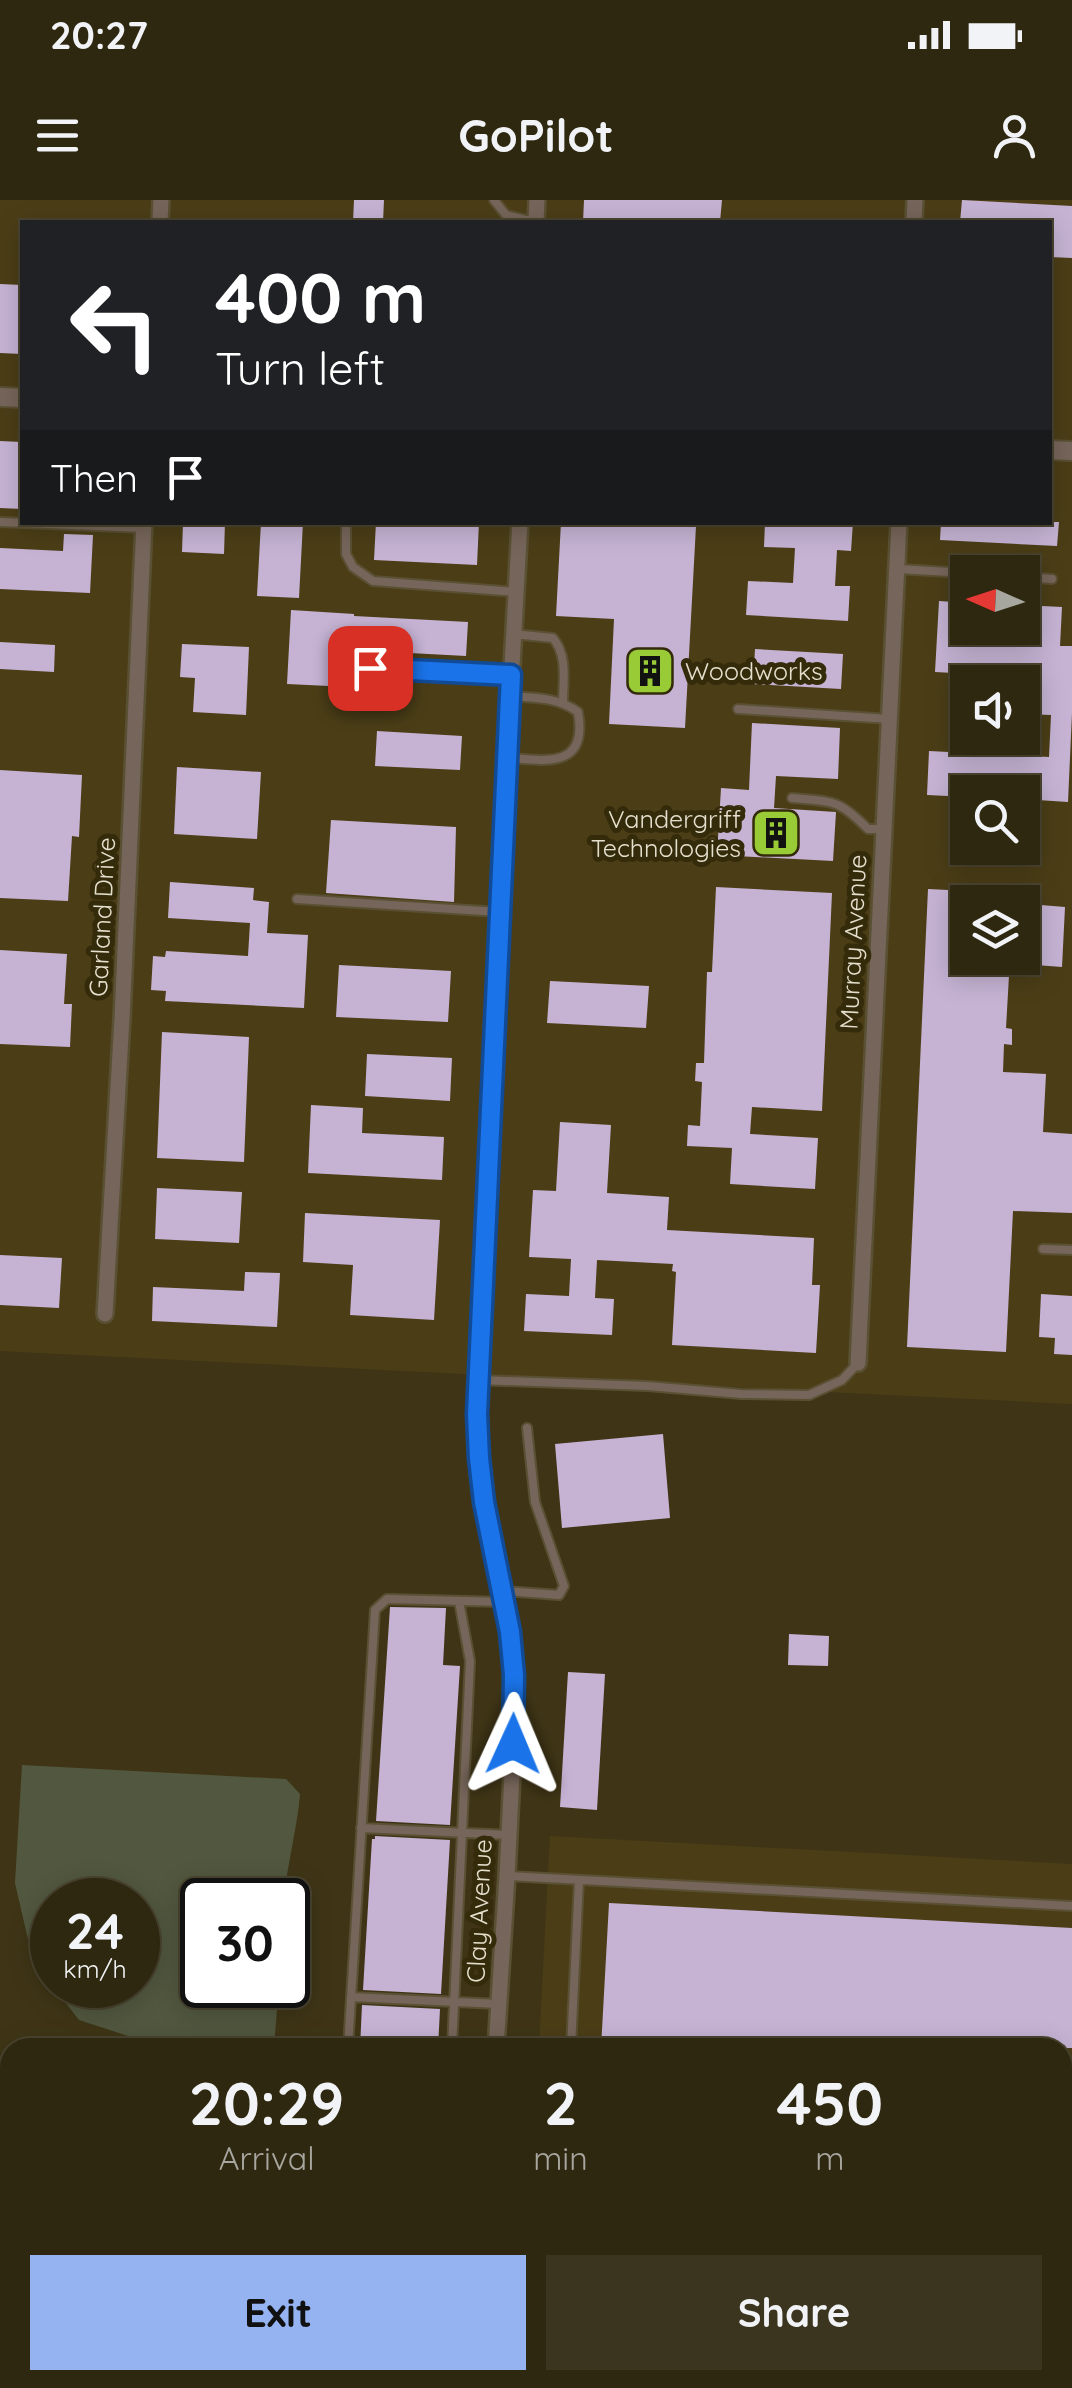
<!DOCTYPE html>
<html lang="en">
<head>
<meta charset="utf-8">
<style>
	body { margin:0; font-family:Quicksand,sans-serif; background:#3b341e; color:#f1f3f6; height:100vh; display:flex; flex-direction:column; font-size:38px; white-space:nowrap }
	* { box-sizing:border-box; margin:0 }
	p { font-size:32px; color:#a7a69f }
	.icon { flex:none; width:55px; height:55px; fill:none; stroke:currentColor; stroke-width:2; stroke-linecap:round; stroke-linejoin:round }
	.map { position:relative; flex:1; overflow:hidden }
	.sheet { position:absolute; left:0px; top:1838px; width:1072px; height:352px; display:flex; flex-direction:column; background:#2f2810; border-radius:30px 30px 0 0; box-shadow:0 5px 25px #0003,0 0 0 2px #4a4430 }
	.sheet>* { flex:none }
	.guide { position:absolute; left:20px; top:20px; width:1032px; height:305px; border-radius:0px; box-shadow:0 5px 25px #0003,0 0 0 2px #4a4430; background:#202124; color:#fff; overflow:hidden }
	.needle { width:65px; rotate:273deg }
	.controls { position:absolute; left:950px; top:355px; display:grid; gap:20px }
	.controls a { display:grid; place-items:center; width:90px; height:90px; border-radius:0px; background:#2f2810; box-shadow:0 5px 25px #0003,0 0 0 2px #4a4430; font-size:50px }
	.speed { position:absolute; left:30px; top:1678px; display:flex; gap:20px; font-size:50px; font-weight:700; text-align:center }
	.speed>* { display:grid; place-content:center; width:130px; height:130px; border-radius:50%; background:#2f2810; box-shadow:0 5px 25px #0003,0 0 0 2px #4a4430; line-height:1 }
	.speed small { font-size:25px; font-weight:400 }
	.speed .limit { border:5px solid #111; border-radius:15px; background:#fff; color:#111 }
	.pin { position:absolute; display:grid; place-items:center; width:85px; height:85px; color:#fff; margin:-42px; border-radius:20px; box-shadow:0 5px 15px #0006 }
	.me { position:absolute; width:110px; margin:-55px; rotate:1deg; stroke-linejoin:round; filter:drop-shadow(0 0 8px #0008) }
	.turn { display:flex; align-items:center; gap:35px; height:210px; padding:0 30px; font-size:45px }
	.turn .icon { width:130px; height:130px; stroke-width:2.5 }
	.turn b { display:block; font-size:70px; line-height:85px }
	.then { display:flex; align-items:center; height:95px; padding:0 30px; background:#0003; gap:20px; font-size:38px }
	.eta { display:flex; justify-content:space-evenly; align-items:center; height:170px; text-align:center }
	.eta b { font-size:60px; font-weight:700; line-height:70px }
	.button { display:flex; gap:20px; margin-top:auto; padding:20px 30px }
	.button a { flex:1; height:115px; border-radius:0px; background:#95b2f1; color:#111; font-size:40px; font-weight:700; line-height:115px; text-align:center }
	.button a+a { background:#3b341e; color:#f1f3f6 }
	.status { display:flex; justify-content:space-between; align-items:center; height:70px; padding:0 50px; background:#2f2810; direction:ltr }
	.status svg { height:28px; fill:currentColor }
	header { display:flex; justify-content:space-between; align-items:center; height:130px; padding:0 30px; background:#2f2810; font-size:45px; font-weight:700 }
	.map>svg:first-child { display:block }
	.built { fill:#4b3e17; fill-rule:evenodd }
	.green { fill:#52583f; fill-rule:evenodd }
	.building { fill:#c6b3d4 }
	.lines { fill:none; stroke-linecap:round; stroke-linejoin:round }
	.service-casing { stroke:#5a5033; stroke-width:12 }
	.minor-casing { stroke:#5a5033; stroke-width:20 }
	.tertiary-casing { stroke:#5a5033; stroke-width:22 }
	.service { stroke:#76655a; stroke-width:8 }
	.minor { stroke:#76655a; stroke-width:15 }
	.tertiary { stroke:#76655a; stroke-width:18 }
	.route-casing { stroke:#114b97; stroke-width:25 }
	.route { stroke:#1a73e8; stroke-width:18 }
	.labels { text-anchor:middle; stroke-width:10; stroke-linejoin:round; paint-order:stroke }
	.poi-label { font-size:25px; fill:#e5dfcd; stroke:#342b0b; text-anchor:start }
	.street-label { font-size:25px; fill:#e5dfcd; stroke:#342b0b }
</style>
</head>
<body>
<div class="status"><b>20:27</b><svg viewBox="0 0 49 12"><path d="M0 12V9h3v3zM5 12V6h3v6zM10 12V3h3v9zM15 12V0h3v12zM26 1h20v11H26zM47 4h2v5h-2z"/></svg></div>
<header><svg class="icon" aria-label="menu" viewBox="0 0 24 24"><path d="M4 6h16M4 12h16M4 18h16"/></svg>GoPilot<svg class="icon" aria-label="person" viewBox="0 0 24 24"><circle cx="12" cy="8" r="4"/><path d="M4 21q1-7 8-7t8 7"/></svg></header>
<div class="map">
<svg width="1072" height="2188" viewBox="0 0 1072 2188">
	<rect width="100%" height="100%" fill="#3f3516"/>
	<path class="built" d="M0 0H1072V1204L0 1151ZM22 22H1050V322H22ZM968 372H1022V428H968ZM968 482H1022V538H968ZM968 592H1022V648H968ZM968 702H1022V758H968Z
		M550 1636 1072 1664V2188H521V2180H1062V1848L539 1847Z"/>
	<path class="green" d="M22 1565 286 1579 300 1594C297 1630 287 1664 284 1700H202V1785H279L274 1847H162L79 1820 33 1761 15 1683ZM52 1700H138V1785H52Z"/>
	<path class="building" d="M354 0H384L383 22H353Z
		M584 0H722L720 22H583Z
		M962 0 1072 6V58L1050 57V22H960Z
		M0 84 22 85V154L0 153Z
		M0 241 22 242V309L0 308Z
		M183 322H225L224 354 182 352Z
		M261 322H303L299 398 257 396Z
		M376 322H479L477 365 374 360Z
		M561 322H626L696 326 685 528 609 524 614 419 556 416Z
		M765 322H853L851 351 837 350 835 386H850L848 421 746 415 748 381 793 383 795 348 764 347Z
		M941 322H1059L1057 346 940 340Z
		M64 334 93 335 90 393 0 389V348L63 351Z
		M939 401 968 403V428H1022V405L1062 407 1060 446H1072V513L1068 602 1022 599V592H968V597L927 595 929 551 1049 557 1051 515 1022 514V482H972V474L935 472Z
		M291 410 354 414V416L468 422 466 456 353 450 350 490 328 489 329 486 287 484Z
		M0 442 55 445 54 472 0 469Z
		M182 444 249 447 246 515 193 512 195 478 180 477Z
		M755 449 843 454 841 489 753 484Z
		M752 523 840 528 838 579 776 576 774 608 836 612 833 661 717 655 721 588 749 590Z
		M377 531 462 536 460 570 375 566Z
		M177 567 261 572 257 639 174 634Z
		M0 570 82 575 79 637 72 636 68 701 0 698Z
		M331 620 456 627 454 702 326 693Z
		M170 682 254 688 253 700 269 702 267 733 308 735 304 808 165 801 166 791 151 790 153 756 165 757 166 751 248 756 250 723 168 718Z
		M716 687 832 693 822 911 752 907 750 934 818 938 815 989 730 984 732 948 687 946 688 925 700 926 702 882 695 881 696 863H704L707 772H712Z
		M928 689 968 691V758H1010L1006 828 1012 829V845L1004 844 1003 872 1046 874 1043 932 1072 934V1013L1013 1011 1006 1152 907 1147Z
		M1022 694 1042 695 1041 705 1065 707 1062 767 1022 764Z
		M0 750 67 754 64 804H72L70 847 0 844Z
		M339 765 451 771 448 822 336 817Z
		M550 781 649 786 646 828 547 823Z
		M162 832 249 837 244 962 157 958Z
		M367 854 452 858 450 901 365 896Z
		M311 905 363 908 362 933 444 937 442 980 308 973Z
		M560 922 611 925 607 993 669 997 667 1030 814 1038 812 1085H820L816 1153 672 1145 676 1072 672 1071 673 1064 597 1060 595 1098 614 1099 612 1135 524 1131 526 1094 569 1096 571 1059 529 1057 533 990 556 991Z
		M157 988 242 992 239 1043 155 1039Z
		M305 1013 440 1020 434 1120 350 1115 353 1065 303 1062Z
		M0 1055 62 1058 59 1108 0 1105Z
		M245 1072 280 1073 277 1127 152 1121 153 1087 244 1091Z
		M1041 1094 1072 1096V1155L1054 1154 1055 1138 1039 1137Z
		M663 1234 670 1318 562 1328 555 1244Z
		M390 1407 446 1408 443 1465 460 1466 450 1625 376 1621Z
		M789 1434 829 1436 828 1466 788 1465Z
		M568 1472 605 1474 597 1610 560 1607Z
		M375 1636 450 1640 441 1794 363 1790 372 1639H375Z
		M609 1703 1072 1728V1848H601Z
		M362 1805 440 1809 438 1848H360Z"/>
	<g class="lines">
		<g class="service-casing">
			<path id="service" d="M494 0 506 15 534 22
				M0 322 144 328
				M346 322V354L353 367 373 381 516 392
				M897 369 968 373
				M1022 377 1052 379
				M513 434 553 438C568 456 563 480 563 503
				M370 468 511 475
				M738 509 889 519
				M508 558C547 561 588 568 578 512 558 497 534 498 510 496
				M792 598C833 602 837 598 868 629H884
				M297 699 499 712
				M1043 1049 1072 1050
				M478 1180 648 1186 741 1194 809 1195 842 1180 858 1163
				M503 1391 559 1395 564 1386 535 1302 527 1228
				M361 1628 509 1635
				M507 1676 1072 1706
				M351 1797 499 1804
				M348 1848 375 1410 387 1399 503 1402
				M452 1848 470 1461 459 1401
				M571 1848 579 1680
				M0 1916H10
				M1062 1997H1072
				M34 2188 35 2180
				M420 2188V2180
				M554 2188V2180"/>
		</g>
		<g class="minor-casing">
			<path id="minor" d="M160 22 161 0
				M536 22 537 0
				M914 22 915 0
				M105 1114 122 818 144 322
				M858 1163 899 322
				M496 1848 507 1676 515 1513 514 1475 505 1402 481 1281 477 1214 502 645 520 322
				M477 2188 478 2180"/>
		</g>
		<g class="tertiary-casing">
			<path id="tertiary" d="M0 197 22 198
				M1050 250 1072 251"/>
		</g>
		<use href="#service" class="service"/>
		<use href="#minor" class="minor"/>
		<use href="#tertiary" class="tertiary"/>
	</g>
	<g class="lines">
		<g class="route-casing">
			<path id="route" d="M370 468 511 475 477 1214 479 1258 484 1302 510 1432 514 1475 513 1544"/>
		</g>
		<use href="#route" class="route"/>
	</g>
	<defs>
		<g id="building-square" transform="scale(2.5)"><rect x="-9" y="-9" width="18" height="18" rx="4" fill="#98cb36" stroke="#342b0b"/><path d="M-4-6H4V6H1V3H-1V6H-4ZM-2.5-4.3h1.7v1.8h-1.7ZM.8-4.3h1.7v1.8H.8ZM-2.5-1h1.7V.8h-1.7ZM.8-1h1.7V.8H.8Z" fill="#111"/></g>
	</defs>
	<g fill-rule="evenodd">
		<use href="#building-square" x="650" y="471"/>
		<use href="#building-square" x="776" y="633"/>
	</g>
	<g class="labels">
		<g class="poi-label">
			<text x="685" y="480">Woodworks</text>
			<text x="741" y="628" text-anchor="end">Vandergriff<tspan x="741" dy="29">Technologies</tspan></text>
		</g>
		<g class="street-label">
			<text transform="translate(102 717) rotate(-87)" y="9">Garland Drive</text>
			<text transform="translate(853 742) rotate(-87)" y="9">Murray Avenue</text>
			<text transform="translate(479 1711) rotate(-87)" y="9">Clay Avenue</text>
		</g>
	</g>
</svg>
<div class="controls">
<a><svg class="needle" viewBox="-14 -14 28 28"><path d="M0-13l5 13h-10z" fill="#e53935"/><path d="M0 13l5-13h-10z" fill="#a7a69f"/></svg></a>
<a><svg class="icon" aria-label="sound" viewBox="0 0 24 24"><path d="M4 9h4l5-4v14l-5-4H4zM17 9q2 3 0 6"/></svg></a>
<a><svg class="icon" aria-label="search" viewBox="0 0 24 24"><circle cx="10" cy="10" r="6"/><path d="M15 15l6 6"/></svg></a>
<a><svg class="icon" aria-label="layers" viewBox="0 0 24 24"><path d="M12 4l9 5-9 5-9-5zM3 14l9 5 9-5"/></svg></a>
</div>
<div class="speed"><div>24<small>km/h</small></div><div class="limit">30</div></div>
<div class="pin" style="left:370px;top:468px;background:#d93025"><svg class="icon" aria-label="arrive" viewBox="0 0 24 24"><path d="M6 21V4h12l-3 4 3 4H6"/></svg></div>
<svg class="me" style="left:513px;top:1544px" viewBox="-20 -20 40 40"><path d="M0-17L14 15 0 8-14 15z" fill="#1a73e8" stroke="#fff" stroke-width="4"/></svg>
<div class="guide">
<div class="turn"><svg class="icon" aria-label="left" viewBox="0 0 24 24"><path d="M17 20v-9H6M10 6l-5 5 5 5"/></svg><div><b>400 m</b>Turn left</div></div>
<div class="then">Then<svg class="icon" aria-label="arrive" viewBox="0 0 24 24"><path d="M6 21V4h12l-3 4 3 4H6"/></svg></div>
</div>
<section class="sheet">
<div class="eta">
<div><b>20:29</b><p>Arrival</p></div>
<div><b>2</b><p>min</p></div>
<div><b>450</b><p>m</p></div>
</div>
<div class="button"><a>Exit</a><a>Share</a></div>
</section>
</div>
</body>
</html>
